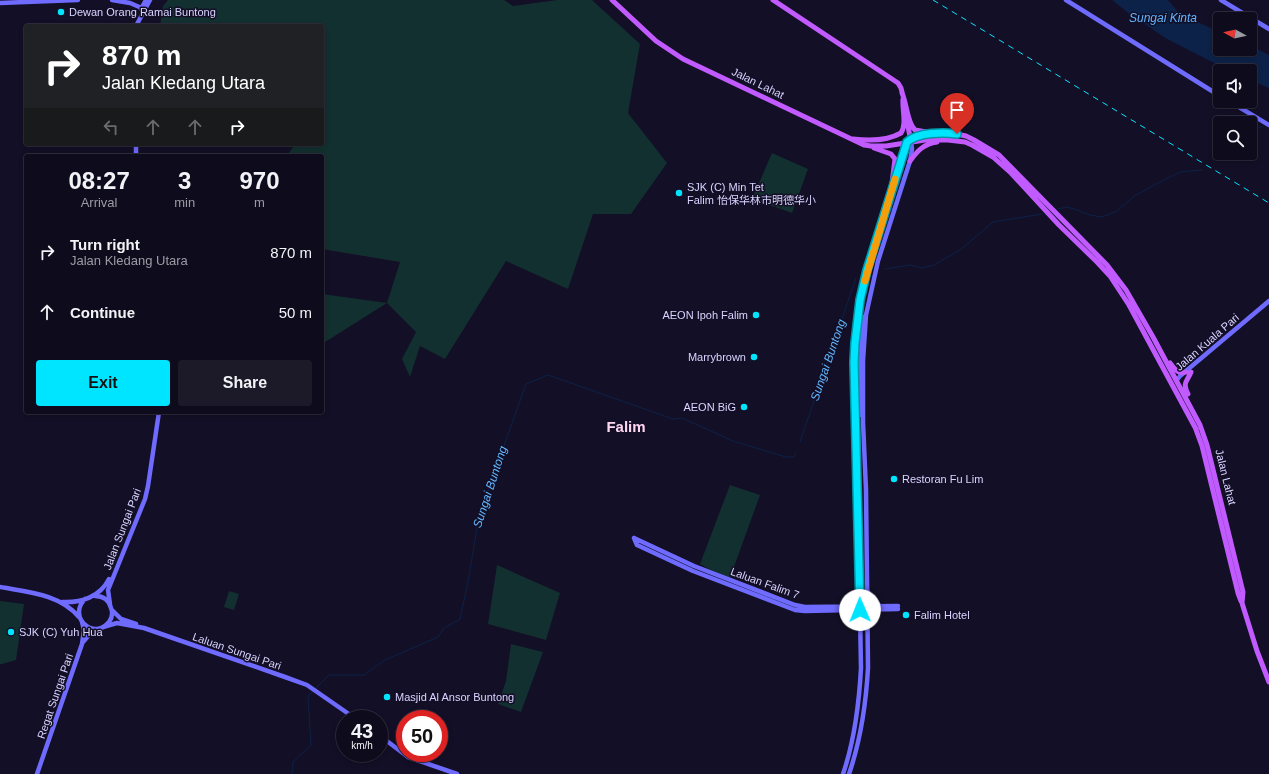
<!DOCTYPE html>
<html lang="en">
<head>
<meta charset="utf-8">
<style>
	body { margin:0; font-family:Helvetica,"Noto Sans SC",sans-serif; background:#1c1929; color:#f1f3f6; height:100vh; display:flex; flex-direction:column; font-size:15px; white-space:nowrap }
	* { box-sizing:border-box; margin:0 }
	p { font-size:13px; color:#9b9ba3 }
	.icon { flex:none; width:22px; height:22px; fill:none; stroke:currentColor; stroke-width:2; stroke-linecap:round; stroke-linejoin:round }
	.map { position:relative; flex:1; overflow:hidden }
	.panel { position:absolute; left:24px; top:154px; width:300px; height:260px; display:flex; flex-direction:column; background:#0e0b1c; border-radius:4px; box-shadow:0 2px 6px #0003,0 0 0 1px #2e2b3b }
	.panel>* { flex:none }
	.guide { position:absolute; left:24px; top:24px; width:300px; height:122px; border-radius:4px; box-shadow:0 2px 6px #0003,0 0 0 1px #2e2b3b; background:#202124; color:#fff; overflow:hidden }
	.needle { width:26px; rotate:278deg }
	.buttons { position:absolute; left:1213px; top:12px; display:grid; gap:8px }
	.buttons a { display:grid; place-items:center; width:44px; height:44px; border-radius:4px; background:#0e0b1c; box-shadow:0 2px 6px #0003,0 0 0 1px #2e2b3b; font-size:20px }
	.speed { position:absolute; left:336px; top:710px; display:flex; gap:8px; font-size:20px; font-weight:700; text-align:center }
	.speed>* { display:grid; place-content:center; width:52px; height:52px; border-radius:50%; background:#0e0b1c; box-shadow:0 2px 6px #0003,0 0 0 1px #2e2b3b; line-height:1 }
	.speed small { font-size:10px; font-weight:400 }
	.speed .limit { border:6px solid #d22; background:#fff; color:#111 }
	.pin { position:absolute; display:grid; place-items:center; width:34px; height:34px; color:#fff; margin:-41px -17px; border-radius:50% 50% 50% 0; rotate:-45deg; box-shadow:0 0 4px #0007 }
	.pin .icon { rotate:45deg }
	.me { position:absolute; width:44px; margin:-22px; rotate:359deg; stroke-linejoin:round; filter:drop-shadow(0 0 3px #0008) }
	.turn { display:flex; align-items:center; gap:14px; height:84px; padding:0 12px; font-size:18px }
	.turn .icon { width:52px; height:52px; stroke-width:2.5 }
	.turn b { display:block; font-size:28px; line-height:34px }
	.lanes { display:flex; align-items:center; height:38px; padding:0 12px; background:#0003; justify-content:center; gap:20px; direction:ltr }
	.lanes .off { opacity:.35 }
	.eta { display:flex; justify-content:space-evenly; align-items:center; height:68px; text-align:center }
	.eta b { font-size:24px; font-weight:700; line-height:28px }
	.cta { display:flex; gap:8px; margin-top:auto; padding:8px 12px }
	.cta a { flex:1; height:46px; border-radius:4px; background:#00e5ff; color:#111; font-size:16px; font-weight:700; line-height:46px; text-align:center }
	.cta a+a { background:#1c1929; color:#f1f3f6 }
	ul { padding:0; list-style:none }
	li { display:flex; align-items:center; gap:12px; height:60px; padding:0 12px }
	li div { flex:1 }
	li b { display:block; font-size:15px }
	li em { font-style:normal }
	.map>svg:first-child { display:block }
	.green { fill:#12302f }
	.water { fill:#0c2248 }
	.lines { fill:none; stroke-linecap:round; stroke-linejoin:round }
	.stream { stroke:#0c2248; stroke-width:1 }
	.secondary { stroke:#6f6bff; stroke-width:4.5 }
	.primary { stroke:#c25bff; stroke-width:5 }
	.rail { stroke:#00e5ff; stroke-width:1; stroke-dasharray:6 5; stroke-linecap:butt }
	.route-casing { stroke:#0095a6; stroke-width:10 }
	.route { stroke:#00e5ff; stroke-width:7 }
	.slow { stroke:#f59e0b; stroke-width:7 }
	.poi-dot { fill:#00e5ff; stroke:#130f26; stroke-width:1.5 }
	.labels { text-anchor:middle; stroke-width:3; stroke-linejoin:round; paint-order:stroke }
	.poi-label { font-size:11px; fill:#d9d4ff; stroke:#130f26; text-anchor:start }
	.street-label { font-size:11px; fill:#d9d4ff; stroke:#130f26 }
	.water-label { font-size:12px; font-style:italic; fill:#62b6ff; stroke:#130f26 }
	.district-label { font-size:15px; font-weight:bold; fill:#ffd6f0; stroke:#130f26 }
</style>
</head>
<body>
<div class="map">
<svg width="1269" height="774" viewBox="0 0 1269 774">
	<rect width="100%" height="100%" fill="#130f26"/>
	<path class="green" d="M168 0H504L513 6 557 0H592L640 44 628 113 667 163 631 214H593L568 289 506 261 445 359 420 346 410 377 402 359 416 332 387 303 322 344V294L387 303 400 262 322 249V156H287L295 144H322V26H160L163 6Z
		M772 153 808 169 792 213 752 199Z
		M730 485 760 495 730 578 709 569 700 564Z
		M497 565 560 593 546 640 488 624Z
		M229 591 239 594 234 610 224 607Z
		M0 601 24 604 16 660 2 664H0Z
		M511 644 543 652 521 712 498 704 506 681Z"/>
	<path class="water" d="M1112 0H1168L1179 13 1186 17 1220 32V49H1250V45L1269 55V88L1250 80V71H1230L1167 39 1131 15Z"/>
	<g class="lines">
		<path class="stream" d="M1250 132 1263 126
			M1216 160 1222 153
			M1058 209 1067 207 1074 209 1090 215 1102 217 1117 211 1133 197 1154 185 1180 172 1202 170
			M885 269 910 265 922 268 934 265 960 250 993 222 1042 214
			M800 442 856 278
			M315 689 329 675H364L385 660 438 637 444 628 460 619 468 582 479 516 526 384 548 375 673 419 682 418 733 441 786 457H794L796 453
			M292 774 293 762 311 745 308 696 313 691"/>
		<path class="secondary" d="M112 0 130 3 144 9
			M1066 0 1220 96
			M1221 0 1269 29
			M0 3 78 0
			M141 9 146 0
			M136 26 150 0
			M1229 101 1269 125
			M136 144V156
			M1177 380 1180 376 1269 301
			M860 415C859 382 858 349 863 317
			M634 538 637 545 693 571 795 610 805 611 898 609
			M634 538 694 566 795 605 805 607 898 606
			M0 587C28 592 60 594 79 617
			M867 590 872 599 880 606
			M85 599C67 617 94 641 109 622 112 618 113 613 111 608 109 600 103 596 95 596
			M62 602C81 603 100 597 109 579
			M110 604 108 590 145 499 148 486 159 412
			M848 606 854 599 859 589
			M112 610 121 619 136 624
			M867 622 871 615 878 610
			M103 627 117 623 144 628 285 677 307 685 356 719
			M83 642 89 635 96 630
			M379 735 408 757 457 774
			M37 774 82 644 84 630 82 622
			M843 774C855 739 859 705 861 668L855 343 860 300 867 270 907 143
			M849 774C861 739 866 704 868 668L866 490 863 422V361L866 315 878 261 910 161 912 149 911 142"/>
		<path class="primary" d="M612 0 656 41 683 59 864 145 871 146H886L925 140H948L965 142 972 145 993 157 1011 173 1059 225 1097 262 1110 276 1129 305 1196 429
			M773 0 898 83 901 88 903 96
			M902 93C907 104 907 123 915 130L932 133H951L966 136 974 140 999 155 1107 265 1126 290 1153 337 1200 425 1207 445 1243 592 1242 603 1257 651 1269 682
			M907 121 911 142
			M853 139C869 141 887 141 901 133 907 124 902 110 903 99
			M908 141 929 134
			M874 148 891 154 895 159 891 191
			M910 161C918 150 924 144 937 142
			M1170 363C1174 368 1178 375 1186 372
			M1188 394C1182 382 1187 382 1191 372
			M1195 427 1202 446 1238 593 1241 601"/>
		<path class="rail" d="M933 0 1269 203"/>
	</g>
	<g class="lines">
		<g class="route-casing">
			<path id="route" d="M860 610 854 362 855 343 860 300 867 270 907 142C918 132 944 132 957 134"/>
		</g>
		<use href="#route" class="route"/>
		<path class="slow" d="M865 281 895 179"/>
	</g>
	<g class="poi-dot">
		<circle cx="61" cy="12" r="4"/>
		<circle cx="679" cy="193" r="4"/>
		<circle cx="756" cy="315" r="4"/>
		<circle cx="754" cy="357" r="4"/>
		<circle cx="744" cy="407" r="4"/>
		<circle cx="894" cy="479" r="4"/>
		<circle cx="906" cy="615" r="4"/>
		<circle cx="11" cy="632" r="4"/>
		<circle cx="387" cy="697" r="4"/>
	</g>
	<g class="labels">
		<g class="poi-label">
			<text x="69" y="16">Dewan Orang Ramai Buntong</text>
			<text x="687" y="191">SJK (C) Min Tet<tspan x="687" dy="13">Falim 怡保华林市明德华小</tspan></text>
			<text x="748" y="319" text-anchor="end">AEON Ipoh Falim</text>
			<text x="746" y="361" text-anchor="end">Marrybrown</text>
			<text x="736" y="411" text-anchor="end">AEON BiG</text>
			<text x="902" y="483">Restoran Fu Lim</text>
			<text x="914" y="619">Falim Hotel</text>
			<text x="19" y="636">SJK (C) Yuh Hua</text>
			<text x="395" y="701">Masjid Al Ansor Buntong</text>
		</g>
		<g class="street-label">
			<text transform="translate(758 83) rotate(26)" y="4">Jalan Lahat</text>
			<text transform="translate(1207 342) rotate(-41)" y="4">Jalan Kuala Pari</text>
			<text transform="translate(1226 477) rotate(76)" y="4">Jalan Lahat</text>
			<text transform="translate(122 529) rotate(-69)" y="4">Jalan Sungai Pari</text>
			<text transform="translate(765 583) rotate(20)" y="4">Laluan Falim 7</text>
			<text transform="translate(237 651) rotate(19)" y="4">Laluan Sungai Pari</text>
			<text transform="translate(55 696) rotate(-71)" y="4">Regat Sungai Pari</text>
		</g>
		<g class="water-label">
			<text x="1163" y="22">Sungai Kinta</text>
			<text transform="translate(828 360) rotate(-71)" y="4">Sungai Buntong</text>
			<text transform="translate(490 487) rotate(-72)" y="4">Sungai Buntong</text>
		</g>
		<g class="district-label">
			<text x="626" y="432">Falim</text>
		</g>
	</g>
</svg>
<div class="buttons">
<a><svg class="needle" viewBox="-14 -14 28 28"><path d="M0-13l5 13h-10z" fill="#e53935"/><path d="M0 13l5-13h-10z" fill="#9b9ba3"/></svg></a>
<a><svg class="icon" aria-label="sound" viewBox="0 0 24 24"><path d="M4 9h4l5-4v14l-5-4H4zM17 9q2 3 0 6"/></svg></a>
<a><svg class="icon" aria-label="search" viewBox="0 0 24 24"><circle cx="10" cy="10" r="6"/><path d="M15 15l6 6"/></svg></a>
</div>
<div class="speed"><div>43<small>km/h</small></div><div class="limit">50</div></div>
<div class="pin" style="left:957px;top:134px;background:#d93025"><svg class="icon" aria-label="arrive" viewBox="0 0 24 24"><path d="M6 21V4h12l-3 4 3 4H6"/></svg></div>
<svg class="me" style="left:860px;top:610px" viewBox="-20 -20 40 40"><circle r="19" fill="#fff"/><path d="M0-13L10 11 0 6-10 11z" fill="#00e5ff"/></svg>
<div class="guide">
<div class="turn"><svg class="icon" aria-label="right" viewBox="0 0 24 24"><path d="M7 20v-9h11M14 6l5 5-5 5"/></svg><div><b>870 m</b>Jalan Kledang Utara</div></div>
<div class="lanes"><svg class="icon off" aria-label="left" viewBox="0 0 24 24"><path d="M17 20v-9H6M10 6l-5 5 5 5"/></svg><svg class="icon off" aria-label="ahead" viewBox="0 0 24 24"><path d="M12 20V5M6 11l6-6 6 6"/></svg><svg class="icon off" aria-label="ahead" viewBox="0 0 24 24"><path d="M12 20V5M6 11l6-6 6 6"/></svg><svg class="icon" aria-label="right" viewBox="0 0 24 24"><path d="M7 20v-9h11M14 6l5 5-5 5"/></svg></div>
</div>
<section class="panel">
<div class="eta">
<div><b>08:27</b><p>Arrival</p></div>
<div><b>3</b><p>min</p></div>
<div><b>970</b><p>m</p></div>
</div>
<ul>
<li><svg class="icon" aria-label="right" viewBox="0 0 24 24"><path d="M7 20v-9h11M14 6l5 5-5 5"/></svg><div><b>Turn right</b><p>Jalan Kledang Utara</p></div><em>870 m</em></li>
<li><svg class="icon" aria-label="ahead" viewBox="0 0 24 24"><path d="M12 20V5M6 11l6-6 6 6"/></svg><div><b>Continue</b></div><em>50 m</em></li>
</ul>
<div class="cta"><a>Exit</a><a>Share</a></div>
</section>
</div>
</body>
</html>
